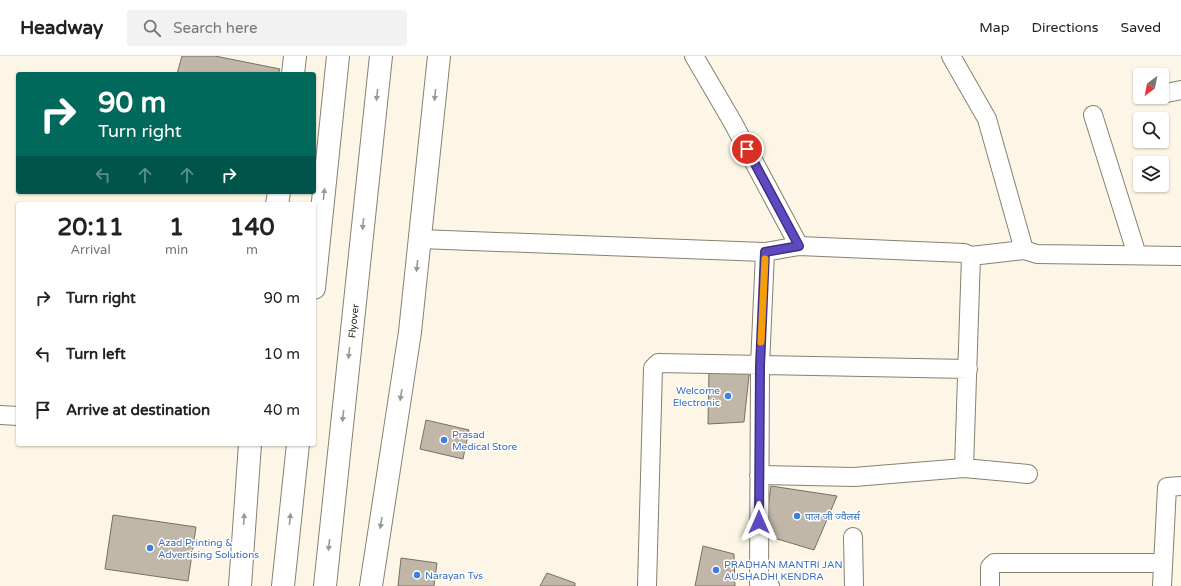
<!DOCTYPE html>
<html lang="en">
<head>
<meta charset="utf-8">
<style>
	body { margin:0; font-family:"Varela Round","Noto Sans Devanagari",sans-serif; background:#f2f2f2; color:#222; height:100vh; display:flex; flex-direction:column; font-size:15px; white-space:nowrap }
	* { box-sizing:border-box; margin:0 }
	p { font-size:13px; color:#767676 }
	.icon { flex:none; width:22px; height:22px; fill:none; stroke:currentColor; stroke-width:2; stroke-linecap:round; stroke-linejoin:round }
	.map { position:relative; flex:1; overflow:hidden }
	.panel { position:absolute; left:16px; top:146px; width:300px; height:244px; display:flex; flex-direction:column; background:#fff; border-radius:4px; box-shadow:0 1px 3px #0004 }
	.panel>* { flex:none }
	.guide { position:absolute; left:16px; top:16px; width:300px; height:122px; border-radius:4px; box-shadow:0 1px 3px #0004; background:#00695c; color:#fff; overflow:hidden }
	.needle { width:26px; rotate:212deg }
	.fabs { position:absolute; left:1133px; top:12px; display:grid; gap:8px }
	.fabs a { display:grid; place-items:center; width:36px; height:36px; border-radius:4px; background:#fff; box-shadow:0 1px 3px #0004; font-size:20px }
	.pin { position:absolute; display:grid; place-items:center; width:34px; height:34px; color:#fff; margin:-17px; border:2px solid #fff; border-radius:50%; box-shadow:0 1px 4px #0007 }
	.me { position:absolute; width:44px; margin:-22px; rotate:0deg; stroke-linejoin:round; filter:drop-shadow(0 0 3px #0008) }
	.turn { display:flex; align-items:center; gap:14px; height:84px; padding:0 16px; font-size:18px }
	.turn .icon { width:52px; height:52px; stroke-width:2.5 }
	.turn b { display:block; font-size:28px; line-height:34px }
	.lanes { display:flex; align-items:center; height:38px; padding:0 16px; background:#0003; justify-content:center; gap:20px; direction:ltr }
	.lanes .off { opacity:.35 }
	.eta { display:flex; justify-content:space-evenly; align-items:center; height:68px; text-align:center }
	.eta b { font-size:24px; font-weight:700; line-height:28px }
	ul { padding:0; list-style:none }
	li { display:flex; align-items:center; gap:12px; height:56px; padding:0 16px }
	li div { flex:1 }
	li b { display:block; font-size:15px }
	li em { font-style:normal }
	header { display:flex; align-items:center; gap:24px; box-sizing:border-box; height:56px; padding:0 20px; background:#fff; border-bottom:1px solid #e0e0e0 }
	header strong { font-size:19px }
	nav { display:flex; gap:22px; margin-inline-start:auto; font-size:14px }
	.search { width:280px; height:36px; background:#f2f2f2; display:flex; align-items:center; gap:10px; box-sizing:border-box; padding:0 14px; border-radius:4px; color:#767676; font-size:15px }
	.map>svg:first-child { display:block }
	.building { fill:#c0b7a8; stroke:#786f61 }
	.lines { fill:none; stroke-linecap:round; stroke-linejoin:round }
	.minor-casing { stroke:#868071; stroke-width:20 }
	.tertiary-casing { stroke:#868071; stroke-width:24 }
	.trunk-casing { stroke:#868071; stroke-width:24 }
	.minor { stroke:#fff; stroke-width:18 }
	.tertiary { stroke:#fff; stroke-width:22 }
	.trunk { stroke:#fff; stroke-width:22 }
	.oneway { fill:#9a9997 }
	.route-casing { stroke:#3e2f7d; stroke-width:10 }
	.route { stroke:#5f49c1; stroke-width:7 }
	.slow { stroke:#f59e0b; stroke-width:7 }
	.shop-dot { fill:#3f7fe0; stroke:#fff; stroke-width:1.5 }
	.labels { text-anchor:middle; stroke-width:3; stroke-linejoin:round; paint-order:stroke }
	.street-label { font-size:10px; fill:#1f1d17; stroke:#fff }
	.shop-label { font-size:10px; fill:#366cbe; stroke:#fff; text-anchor:start }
</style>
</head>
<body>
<header>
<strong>Headway</strong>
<div class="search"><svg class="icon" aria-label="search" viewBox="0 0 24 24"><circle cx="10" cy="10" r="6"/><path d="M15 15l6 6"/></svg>Search here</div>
<nav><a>Map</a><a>Directions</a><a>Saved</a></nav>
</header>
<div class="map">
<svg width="1181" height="530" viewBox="0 0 1181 530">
	<rect width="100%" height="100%" fill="#fdf6e6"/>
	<path class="building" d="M182 0H215L280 13 278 18H177Z
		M750 310 744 366 708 368 709 314Z
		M426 364 469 374 463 403 420 393Z
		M771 430 837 440 814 494 764 479Z
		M113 459 196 471 188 525 105 513Z
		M703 490 734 498 735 530H695Z
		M401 502 437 507 434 530H398Z
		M547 517 575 527V530H540Z"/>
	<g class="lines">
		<g class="minor-casing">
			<path id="minor" d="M694 0 732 65 799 190
				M951 0 987 63 1024 194
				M1162 38 1181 34
				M1093 59 1137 199
				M420 183 765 196 799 190 964 197 971 200 1024 194 1037 198 1181 200
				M765 196 760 310 759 528 770 530
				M0 359 18 360
				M964 412 971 200
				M759 419 854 421 964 412 1028 418
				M853 481 854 530
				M647 530 653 312 658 307 968 313
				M990 530V511L994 507H1163
				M1162 530 1167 431 1181 430"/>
		</g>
		<g class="tertiary-casing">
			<path id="tertiary" d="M293 18 295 0
				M277 148 279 136
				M240 530 250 388
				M371 530 410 276 439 0"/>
		</g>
		<g class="trunk-casing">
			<path id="trunk" d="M314 232 338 0
				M283 530 298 388
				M325 530 381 0"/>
		</g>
		<use href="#minor" class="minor"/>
		<use href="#tertiary" class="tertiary"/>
		<use href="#trunk" class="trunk"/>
	</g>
	<defs><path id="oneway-solid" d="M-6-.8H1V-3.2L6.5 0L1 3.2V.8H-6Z"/></defs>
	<g class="oneway">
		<use href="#oneway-solid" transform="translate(377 39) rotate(96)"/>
		<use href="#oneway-solid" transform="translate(435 39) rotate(96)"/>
		<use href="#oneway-solid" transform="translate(324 138) rotate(-84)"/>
		<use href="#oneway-solid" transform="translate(363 168) rotate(96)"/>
		<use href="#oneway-solid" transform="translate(417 210) rotate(96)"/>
		<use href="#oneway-solid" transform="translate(349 297) rotate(96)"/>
		<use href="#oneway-solid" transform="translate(401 339) rotate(99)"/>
		<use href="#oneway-solid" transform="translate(343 360) rotate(96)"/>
		<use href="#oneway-solid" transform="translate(244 463) rotate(-86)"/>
		<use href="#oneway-solid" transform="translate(290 463) rotate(-84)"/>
		<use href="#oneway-solid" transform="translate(381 467) rotate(99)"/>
		<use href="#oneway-solid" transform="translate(329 489) rotate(96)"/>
	</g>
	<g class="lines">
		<g class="route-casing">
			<path id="route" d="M747 93 799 190 765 196 760 310 759 466"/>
		</g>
		<use href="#route" class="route"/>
		<path class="slow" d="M761 286 765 203"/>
	</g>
	<g class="shop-dot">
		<circle cx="728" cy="340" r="4"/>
		<circle cx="444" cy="384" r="4"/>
		<circle cx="797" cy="460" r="4"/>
		<circle cx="150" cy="492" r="4"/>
		<circle cx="716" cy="514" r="4"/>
		<circle cx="417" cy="519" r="4"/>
	</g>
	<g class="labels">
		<g class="street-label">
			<text transform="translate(353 265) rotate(-84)" y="4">Flyover</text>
		</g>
		<g class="shop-label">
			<text x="720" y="338" text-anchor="end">Welcome<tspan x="720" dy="12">Electronic</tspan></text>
			<text x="452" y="382">Prasad<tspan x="452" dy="12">Medical Store</tspan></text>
			<text x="805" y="464">पाल जी ज्वैलर्स</text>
			<text x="158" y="490">Azad Printing &amp;<tspan x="158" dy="12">Advertising Solutions</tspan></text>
			<text x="724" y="512">PRADHAN MANTRI JAN<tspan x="724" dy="12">AUSHADHI KENDRA</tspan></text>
			<text x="425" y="523">Narayan Tvs</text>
		</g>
	</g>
</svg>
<div class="fabs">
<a><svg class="needle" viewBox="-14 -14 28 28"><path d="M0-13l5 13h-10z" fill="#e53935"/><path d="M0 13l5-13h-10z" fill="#767676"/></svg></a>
<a><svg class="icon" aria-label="search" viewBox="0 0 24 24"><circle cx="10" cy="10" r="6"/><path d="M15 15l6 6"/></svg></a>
<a><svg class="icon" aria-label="layers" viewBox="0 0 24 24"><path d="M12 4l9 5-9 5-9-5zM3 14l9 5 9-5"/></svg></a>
</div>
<div class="pin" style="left:747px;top:93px;background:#d93025"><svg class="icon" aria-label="arrive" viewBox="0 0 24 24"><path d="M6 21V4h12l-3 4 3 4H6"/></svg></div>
<svg class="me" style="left:759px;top:466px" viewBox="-20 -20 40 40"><path d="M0-17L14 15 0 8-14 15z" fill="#5f49c1" stroke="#fff" stroke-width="4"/></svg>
<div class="guide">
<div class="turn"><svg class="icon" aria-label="right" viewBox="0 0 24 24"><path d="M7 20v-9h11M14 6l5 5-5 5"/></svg><div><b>90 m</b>Turn right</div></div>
<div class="lanes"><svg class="icon off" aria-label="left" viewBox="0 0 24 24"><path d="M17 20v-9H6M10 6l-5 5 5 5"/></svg><svg class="icon off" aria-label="ahead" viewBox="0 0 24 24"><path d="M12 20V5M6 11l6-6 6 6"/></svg><svg class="icon off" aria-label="ahead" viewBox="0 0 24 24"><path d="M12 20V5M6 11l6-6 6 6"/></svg><svg class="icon" aria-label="right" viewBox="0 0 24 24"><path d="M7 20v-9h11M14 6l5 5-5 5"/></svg></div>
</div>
<section class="panel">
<div class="eta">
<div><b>20:11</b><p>Arrival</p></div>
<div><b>1</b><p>min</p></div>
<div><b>140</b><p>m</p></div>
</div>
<ul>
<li><svg class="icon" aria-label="right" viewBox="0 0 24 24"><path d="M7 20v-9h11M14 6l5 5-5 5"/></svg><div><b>Turn right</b></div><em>90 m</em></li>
<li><svg class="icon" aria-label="left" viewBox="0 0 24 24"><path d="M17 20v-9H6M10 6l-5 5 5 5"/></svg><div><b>Turn left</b></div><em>10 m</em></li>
<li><svg class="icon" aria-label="arrive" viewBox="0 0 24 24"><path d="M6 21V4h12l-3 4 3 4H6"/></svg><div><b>Arrive at destination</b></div><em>40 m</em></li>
</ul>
</section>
</div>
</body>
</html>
